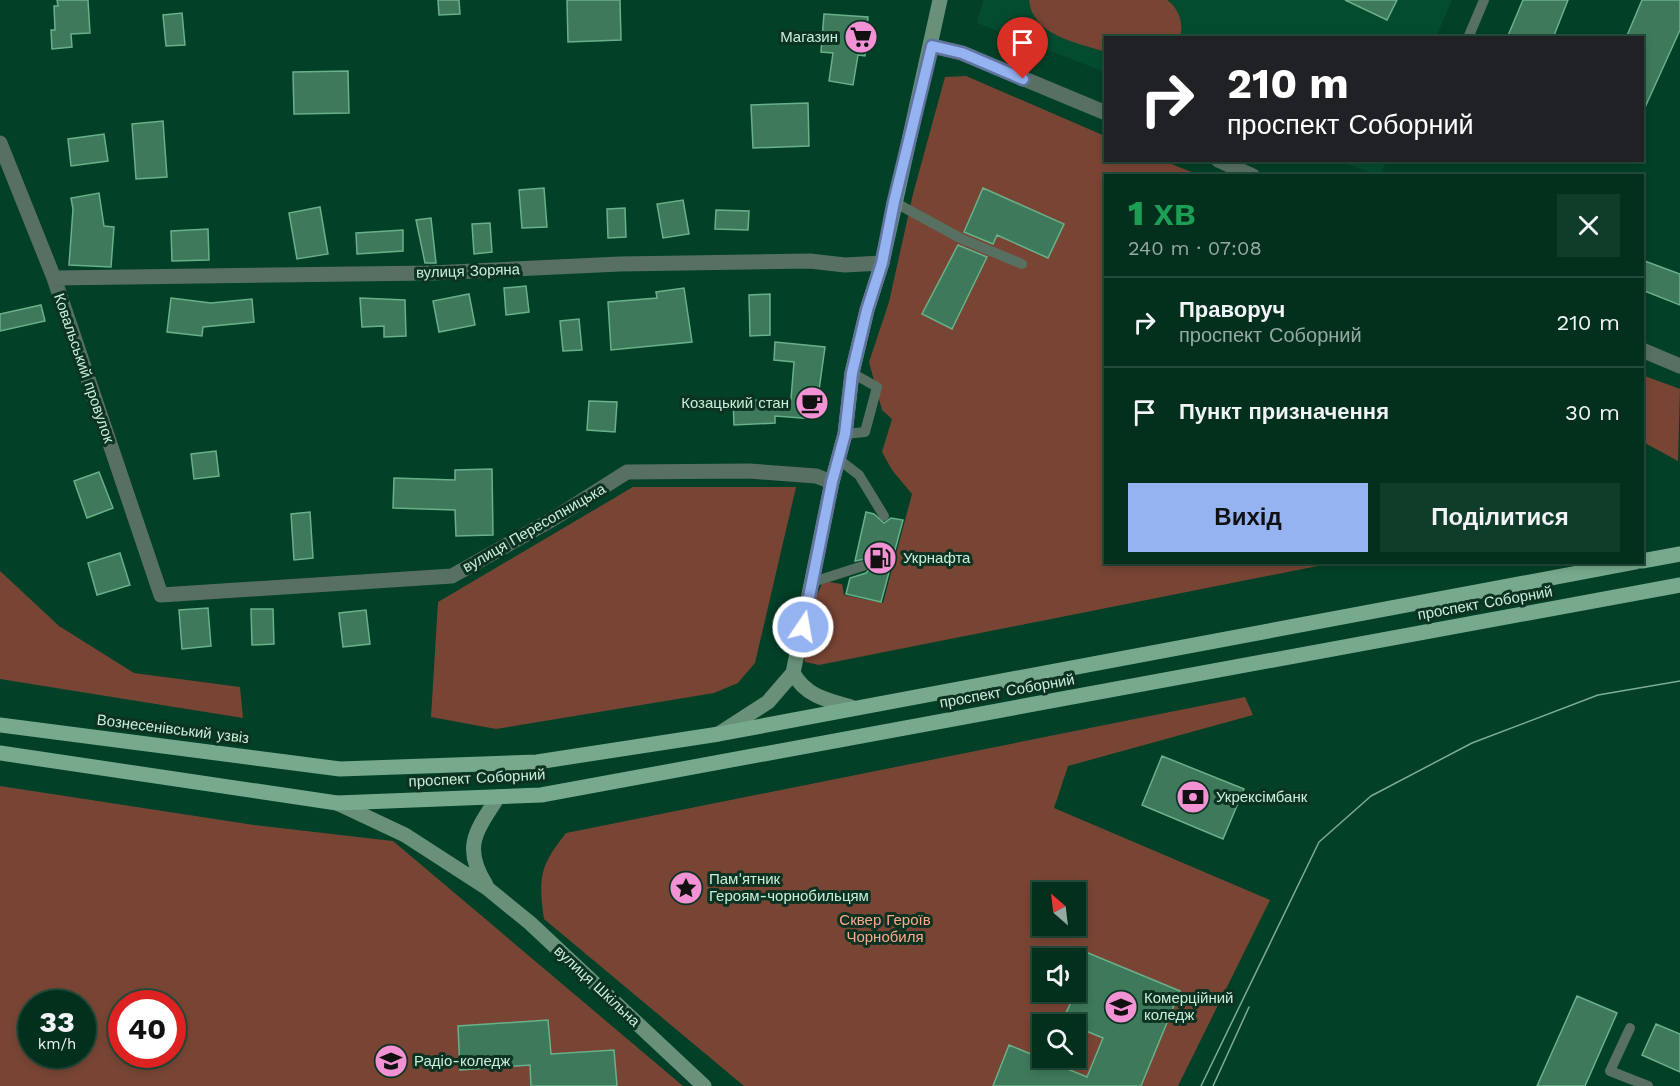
<!DOCTYPE html>
<html lang="uk">
<head>
<meta charset="utf-8">
<style>
	body { margin:0; font-family:"Work Sans",sans-serif; background:#103c2a; color:#f1f3f6; height:100vh; display:flex; flex-direction:column; font-size:22px; white-space:nowrap }
	* { box-sizing:border-box; margin:0 }
	p { font-size:20px; color:#96a9a4 }
	.icon { flex:none; width:33px; height:33px; fill:none; stroke:currentColor; stroke-width:2; stroke-linecap:round; stroke-linejoin:round }
	.map { position:relative; flex:1; overflow:hidden }
	.drawer { position:absolute; left:1104px; top:174px; width:540px; height:390px; display:flex; flex-direction:column; background:#02301d; border-radius:0px; box-shadow:0 3px 9px #0003,0 0 0 2px #234b3b }
	.drawer>* { flex:none }
	.guide { position:absolute; left:1104px; top:36px; width:540px; height:126px; border-radius:0px; box-shadow:0 3px 9px #0003,0 0 0 2px #234b3b; background:#202124; color:#fff; overflow:hidden }
	.needle { width:39px; rotate:332deg }
	.fabs { position:absolute; left:1032px; top:882px; display:grid; gap:12px }
	.fabs a { display:grid; place-items:center; width:54px; height:54px; border-radius:0px; background:#02301d; box-shadow:0 3px 9px #0003,0 0 0 2px #234b3b; font-size:30px }
	.speed { position:absolute; left:18px; top:990px; display:flex; gap:12px; font-size:30px; font-weight:700; text-align:center }
	.speed>* { display:grid; place-content:center; width:78px; height:78px; border-radius:50%; background:#02301d; box-shadow:0 3px 9px #0003,0 0 0 2px #234b3b; line-height:1 }
	.speed small { font-size:15px; font-weight:400 }
	.speed .limit { border:9px solid #d22; background:#fff; color:#111 }
	.pin { position:absolute; display:grid; place-items:center; width:51px; height:51px; color:#fff; margin:-62px -26px; border-radius:50% 50% 50% 0; rotate:-45deg; box-shadow:0 0 6px #0007 }
	.pin .icon { rotate:45deg }
	.me { position:absolute; width:66px; margin:-33px; rotate:12deg; stroke-linejoin:round; filter:drop-shadow(0 0 4px #0008) }
	.turn { display:flex; align-items:center; gap:21px; height:126px; padding:0 24px; font-size:27px }
	.turn .icon { width:78px; height:78px; stroke-width:2.5 }
	.turn b { display:block; font-size:42px; line-height:51px }
	.round { display:grid; place-items:center; flex:none; width:63px; height:63px; border-radius:0px; background:#103c2a }
	.summary { display:flex; align-items:center; justify-content:space-between; height:102px; padding:0 24px }
	h1 { font-size:36px; font-weight:800; line-height:45px; color:#1e9e55 }
	.button { display:flex; gap:12px; margin-top:auto; padding:12px 24px }
	.button a { flex:1; height:69px; border-radius:0px; background:#95b2f1; color:#111; font-size:24px; font-weight:800; line-height:69px; text-align:center }
	.button a+a { background:#103c2a; color:#f1f3f6 }
	ul { padding:0; list-style:none }
	li { display:flex; align-items:center; gap:18px; height:90px; padding:0 24px; border-top:2px solid #234b3b }
	li div { flex:1 }
	li b { display:block; font-size:22px }
	li em { font-style:normal }
	.map>svg:first-child { display:block }
	.built { fill:#044c2f }
	.green { fill:#784534; fill-rule:evenodd }
	.building { fill:#3d795a; stroke:#69b18a; stroke-width:1.5 }
	.lines { fill:none; stroke-linecap:round; stroke-linejoin:round }
	.lane { stroke:#587062; stroke-width:10 }
	.street { stroke:#587062; stroke-width:15 }
	.secondary { stroke:#69917a; stroke-width:15 }
	.primary { stroke:#77a98d; stroke-width:15 }
	.tram { stroke:#7fac95; stroke-width:1.5 }
	.route-casing { stroke:#61749d; stroke-width:15 }
	.route { stroke:#95b2f1; stroke-width:10 }
	.labels { text-anchor:middle; stroke-width:6; stroke-linejoin:round; paint-order:stroke }
	.poi-label { font-size:15px; fill:#cbeed9; stroke:#0c3321; text-anchor:start }
	.street-label { font-size:15px; fill:#cbeed9; stroke:#0c3321 }
	.park-label { font-size:15px; fill:#ffa88b; stroke:#0c3321 }
</style>
</head>
<body>
<div class="map">
<svg width="1680" height="1086" viewBox="0 0 1680 1086">
	<rect width="100%" height="100%" fill="#024027"/>
	<path class="built" d="M983 0H1452L1436 37 1106 38 1105 72 977 23Z
		M1339 161H1386L1380 176Z"/>
	<path class="green" d="M1029 0H1167C1179 8 1184 24 1180 37L1106 38 1105 52C1076 42 1033 36 1029 0Z
		M966 76 1105 136 1106 160 1164 161 1199 175 1106 176V562L1333 563 819 665 805 662C798 644 813 602 822 584L829 582 842 584 844 595 883 603 912 494 892 470 882 452 892 419 882 410 869 362 889 302 913 194 945 77Z
		M1642 375 1680 389 1678 461 1643 442Z
		M633 487H796L755 663 738 683 714 693 496 729 431 717 438 602Z
		M0 571 59 626 134 673 240 687 243 718 0 679Z
		M1245 697 1253 715 1068 766 1054 808 1270 900 1178 1086H744L544 919C538 877 540 866 566 833ZM1042 892H1076V926H1042ZM1042 958H1076V992H1042ZM1042 1024H1076V1058H1042Z
		M0 786 254 825 393 841 683 1086H0ZM32 1004H82V1054H32ZM122 1004H172V1054H122Z"/>
	<path class="building" d="M57 0H88L90 33 71 34 72 47 52 49 51 30H55L54 6H58Z
		M438 0H459L460 14 439 15Z
		M567 0H620L621 40 568 42Z
		M1345 0H1397L1387 20Z
		M1523 0H1568L1553 38H1507Z
		M1642 0H1680V30L1642 114V38H1626Z
		M182 13 185 45 166 46 163 15Z
		M824 14 868 17 865 56 858 55 853 85 829 81 833 53 821 52Z
		M348 71 349 113 294 114 293 72Z
		M808 103 809 146 753 148 751 105Z
		M163 121 167 177 136 179 132 124Z
		M104 134 108 161 71 166 68 139Z
		M544 188 547 227 522 228 519 190Z
		M983 188 1064 224 1048 258 997 235 993 244 964 232Z
		M99 193 104 226 114 227 111 267 69 265 73 209 71 198Z
		M683 200 689 234 663 238 657 204Z
		M320 207 328 254 297 259 289 213Z
		M625 208 626 237 608 238 607 209Z
		M716 210 749 211 748 230 715 229Z
		M431 218 436 263H425L416 220Z
		M490 223 492 252 474 254 472 224Z
		M208 229 209 260 172 261 171 231Z
		M403 230V251L357 254 356 233Z
		M958 245 987 257 952 329 922 314Z
		M1642 260 1680 274V305L1642 290Z
		M526 286 529 312 506 315 504 288Z
		M684 288 692 342 611 350 608 302 657 298 656 292Z
		M469 294 475 325 439 332 433 301Z
		M770 294V335L750 336 749 295Z
		M171 298 211 303 252 299 254 322 203 327 202 336 167 332Z
		M360 298 405 300 406 336 384 337V326L362 327Z
		M41 305 45 321 0 331V314Z
		M579 319 582 350 563 351 560 321Z
		M775 342 825 347 815 419 775 416V423L734 425 733 401 791 399 794 362 774 360Z
		M589 401 617 402 615 432 587 430Z
		M216 451 219 476 194 479 191 454Z
		M492 469 493 535 456 536 455 510 393 508 394 478 455 480V470Z
		M99 472 113 508 87 518 74 481Z
		M310 512 313 558 294 560 291 514Z
		M866 512 874 514 884 523 891 518 903 520 881 602 846 594 850 578 866 573 870 568V563L865 559 855 561Z
		M120 553 130 585 97 595 88 563Z
		M208 608 211 646 182 649 179 610Z
		M251 609H273L274 644 252 645Z
		M366 610 370 644 343 647 339 613Z
		M1162 756 1244 789 1223 839 1142 805Z
		M1076 948 1180 991 1141 1086H993L1009 1045 1087 1077 1103 1038 1062 1021 1076 992Z
		M1577 996 1617 1013 1585 1086H1537Z
		M548 1020 551 1054 614 1050 617 1086H531L530 1065 460 1070 458 1026Z
		M1656 1024 1680 1034V1072L1642 1055Z"/>
	<g class="lines">
		<path class="lane" d="M1468 38 1484 0
			M894 202 962 239 1022 264
			M845 434 865 432 877 387 852 373
			M838 459 859 475 884 516
			M813 582 863 566
			M1630 1028 1610 1071 1648 1086"/>
		<path class="street" d="M932 46 962 53 1106 113
			M0 143 54 278 161 595 452 576 553 519 627 472 749 471 816 476 832 482
			M1218 160 1253 176
			M54 278 432 273 620 264 810 261 845 265 882 263
			M1642 350 1680 366"/>
		<path class="secondary" d="M793 673C806 696 826 700 851 707
			M720 733 768 702 793 673 832 482 845 434 852 373 867 310 882 263 940 0
			M337 803 405 835 487 888 530 923 704 1086
			M486 885C462 847 476 831 498 797"/>
		<path class="primary" d="M1642 561 1680 554
			M0 725 340 769 537 762 719 734 1636 562
			M0 753 337 803 541 795 1680 585"/>
		<path class="tram" d="M1201 1086 1319 842 1371 796 1472 743 1598 695 1680 681
			M1213 1086 1249 1007"/>
	</g>
	<g class="lines">
		<g class="route-casing">
			<path id="route" d="M803 627 832 482 845 434 852 373 867 310 882 263 894 202 932 46 962 53 1023 79"/>
		</g>
		<use href="#route" class="route"/>
	</g>
	<defs>
		<g id="supermarket-disc" transform="scale(1.725)"><circle r="9.5" fill="#f391d5" stroke="#0c3321"/><path d="M-6-5.5h2.5l.6 2H6L4.5 2H-2.5L-4.4-4H-6ZM-1.5 3.2a1.3 1.3 0 1 0 .1 0ZM3 3.2a1.3 1.3 0 1 0 .1 0Z" fill="#111"/></g>
		<g id="cafe-disc" transform="scale(1.725)"><circle r="9.5" fill="#f391d5" stroke="#0c3321"/><path d="M-5.5-4.5H6V0H3Q3 3.5 0 3.5H-2.5Q-5.5 3.5-5.5 0ZM3-3.2v2h1.7v-2ZM-6 4.5H4V6H-6Z" fill="#111"/></g>
		<g id="fuel-disc" transform="scale(1.725)"><circle r="9.5" fill="#f391d5" stroke="#0c3321"/><path d="M-5.5-6h7V0h2V4h1.3V-2.5L3-4.5l.8-.8L6-3V5H2.5V1h-1V6h-7ZM-4.2-4.7v3.2H.2V-4.7Z" fill="#111"/></g>
		<g id="bank-disc" transform="scale(1.725)"><circle r="9.5" fill="#f391d5" stroke="#0c3321"/><path d="M-6-4H6V4H-6ZM0-2.3a2.3 2.3 0 1 0 0 4.6a2.3 2.3 0 1 0 0-4.6Z" fill="#111"/></g>
		<g id="sight-disc" transform="scale(1.725)"><circle r="9.5" fill="#f391d5" stroke="#0c3321"/><path d="M0-6L1.8-2.2L6-1.7L2.9 1.2L3.7 5.4L0 3.3L-3.7 5.4L-2.9 1.2L-6-1.7L-1.8-2.2Z" fill="#111"/></g>
		<g id="university-disc" transform="scale(1.725)"><circle r="9.5" fill="#f391d5" stroke="#0c3321"/><path d="M0-5L7-2L0 1L-7-2ZM-4 1L0 2.5L4 1V4Q0 6-4 4Z" fill="#111"/></g>
	</defs>
	<g fill-rule="evenodd">
		<use href="#supermarket-disc" x="861" y="37"/>
		<use href="#cafe-disc" x="812" y="403"/>
		<use href="#fuel-disc" x="880" y="558"/>
		<use href="#bank-disc" x="1193" y="797"/>
		<use href="#sight-disc" x="686" y="888"/>
		<use href="#university-disc" x="1121" y="1007"/>
		<use href="#university-disc" x="391" y="1061"/>
	</g>
	<g class="labels">
		<g class="poi-label">
			<text x="838" y="42" text-anchor="end">Магазин</text>
			<text x="789" y="408" text-anchor="end">Козацький стан</text>
			<text x="903" y="563">Укрнафта</text>
			<text x="1216" y="802">Укрексімбанк</text>
			<text x="709" y="884">Пам'ятник<tspan x="709" dy="17">Героям-чорнобильцям</tspan></text>
			<text x="1144" y="1003">Комерційний<tspan x="1144" dy="17">коледж</tspan></text>
			<text x="414" y="1066">Радіо-коледж</text>
		</g>
		<g class="street-label">
			<text transform="translate(468 271) rotate(-2)" y="5">вулиця Зоряна</text>
			<text transform="translate(84 368) rotate(71)" y="5">Ковальський провулок</text>
			<text transform="translate(534 528) rotate(-30)" y="5">вулиця Пересопницька</text>
			<text transform="translate(1485 603) rotate(-10)" y="5">проспект Соборний</text>
			<text transform="translate(1007 691) rotate(-10)" y="5">проспект Соборний</text>
			<text transform="translate(173 729) rotate(7)" y="5">Вознесенівський узвіз</text>
			<text transform="translate(477 778) rotate(-3)" y="5">проспект Соборний</text>
			<text transform="translate(597 986) rotate(43)" y="5">вулиця Шкільна</text>
		</g>
		<g class="park-label">
			<text x="885" y="925">Сквер Героїв<tspan x="885" dy="17">Чорнобиля</tspan></text>
		</g>
	</g>
</svg>
<div class="fabs">
<a><svg class="needle" viewBox="-14 -14 28 28"><path d="M0-13l5 13h-10z" fill="#e53935"/><path d="M0 13l5-13h-10z" fill="#96a9a4"/></svg></a>
<a><svg class="icon" aria-label="sound" viewBox="0 0 24 24"><path d="M4 9h4l5-4v14l-5-4H4zM17 9q2 3 0 6"/></svg></a>
<a><svg class="icon" aria-label="search" viewBox="0 0 24 24"><circle cx="10" cy="10" r="6"/><path d="M15 15l6 6"/></svg></a>
</div>
<div class="speed"><div>33<small>km/h</small></div><div class="limit">40</div></div>
<div class="pin" style="left:1023px;top:79px;background:#d93025"><svg class="icon" aria-label="arrive" viewBox="0 0 24 24"><path d="M6 21V4h12l-3 4 3 4H6"/></svg></div>
<svg class="me" style="left:803px;top:627px" viewBox="-20 -20 40 40"><circle r="17" fill="#95b2f1" stroke="#fff" stroke-width="3"/><path d="M0-11L8 9 0 5-8 9z" fill="#fff"/></svg>
<div class="guide">
<div class="turn"><svg class="icon" aria-label="right" viewBox="0 0 24 24"><path d="M7 20v-9h11M14 6l5 5-5 5"/></svg><div><b>210 m</b>проспект Соборний</div></div>
</div>
<section class="drawer">
<div class="summary"><div><h1>1 хв</h1><p>240 m · 07:08</p></div><a class="round"><svg class="icon" aria-label="close" viewBox="0 0 24 24"><path d="M6 6l12 12M18 6L6 18"/></svg></a></div>
<ul>
<li><svg class="icon" aria-label="right" viewBox="0 0 24 24"><path d="M7 20v-9h11M14 6l5 5-5 5"/></svg><div><b>Праворуч</b><p>проспект Соборний</p></div><em>210 m</em></li>
<li><svg class="icon" aria-label="arrive" viewBox="0 0 24 24"><path d="M6 21V4h12l-3 4 3 4H6"/></svg><div><b>Пункт призначення</b></div><em>30 m</em></li>
</ul>
<div class="button"><a>Вихід</a><a>Поділитися</a></div>
</section>
</div>
</body>
</html>
